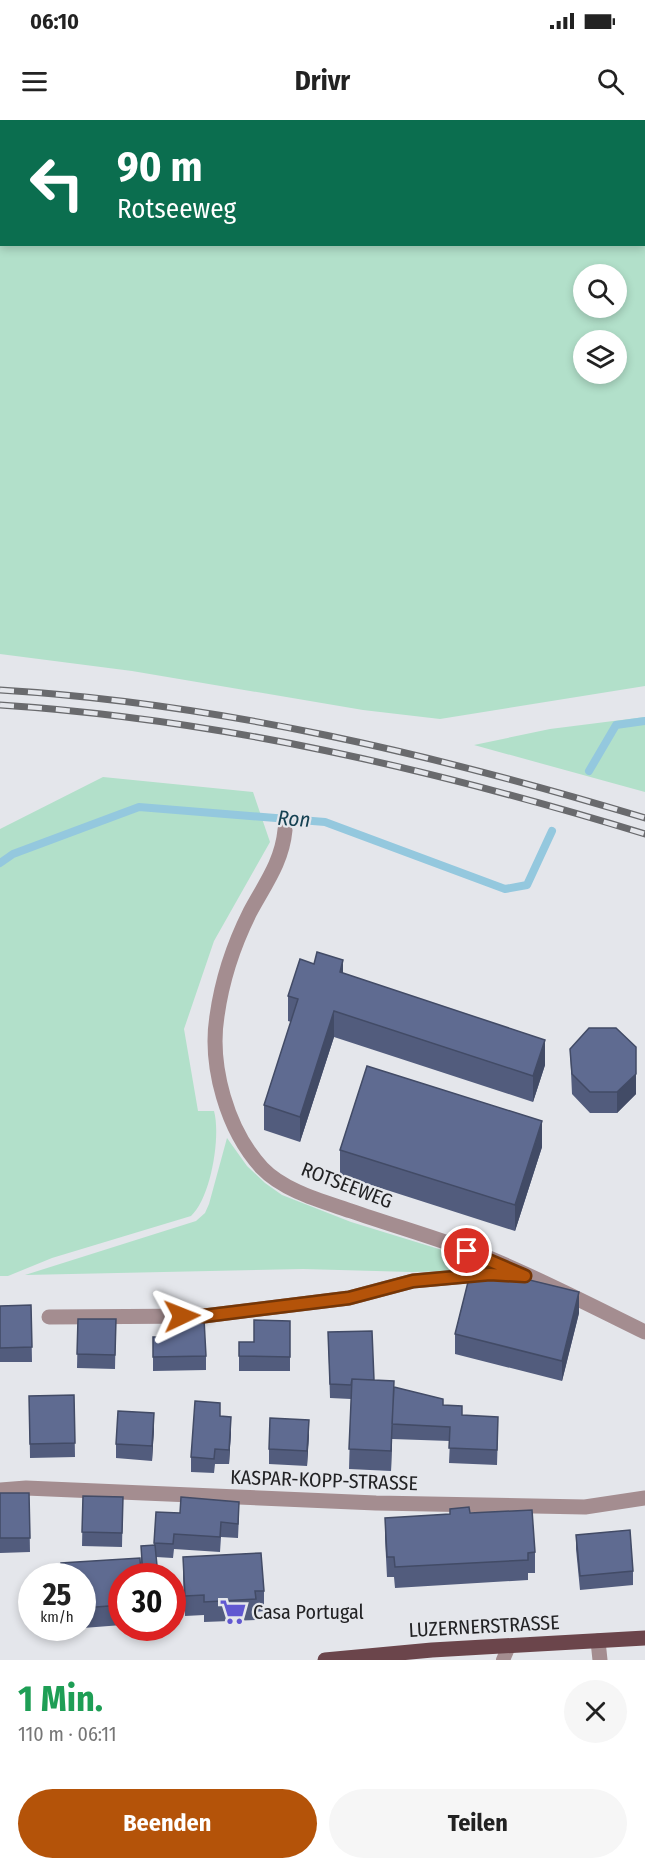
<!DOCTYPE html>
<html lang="de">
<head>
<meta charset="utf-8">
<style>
	body { margin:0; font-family:"Fira Sans Condensed",sans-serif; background:#f6f6f6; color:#222; height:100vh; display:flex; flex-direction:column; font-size:22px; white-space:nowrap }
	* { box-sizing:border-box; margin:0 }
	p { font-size:20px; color:#767676 }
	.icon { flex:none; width:33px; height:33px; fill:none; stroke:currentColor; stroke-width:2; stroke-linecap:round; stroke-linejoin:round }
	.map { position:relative; height:1540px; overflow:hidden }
	.details { display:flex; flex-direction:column; background:#fff; flex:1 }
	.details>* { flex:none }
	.hud { position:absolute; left:0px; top:0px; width:645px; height:126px; box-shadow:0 3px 9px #0003; background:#0b6e4f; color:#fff; overflow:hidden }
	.controls { position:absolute; left:573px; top:144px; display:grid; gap:12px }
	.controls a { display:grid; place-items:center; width:54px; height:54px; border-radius:50%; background:#fff; box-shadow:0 3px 9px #0003; font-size:30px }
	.speed { position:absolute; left:18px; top:1443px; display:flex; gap:12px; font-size:30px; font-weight:700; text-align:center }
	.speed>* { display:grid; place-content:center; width:78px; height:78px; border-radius:50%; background:#fff; box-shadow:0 3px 9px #0003; line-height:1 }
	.speed small { font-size:15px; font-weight:400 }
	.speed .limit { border:9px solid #d22; background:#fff; color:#111 }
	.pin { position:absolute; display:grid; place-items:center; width:51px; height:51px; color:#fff; margin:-26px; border:3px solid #fff; border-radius:50%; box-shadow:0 2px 6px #0007 }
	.me { position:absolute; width:66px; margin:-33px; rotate:88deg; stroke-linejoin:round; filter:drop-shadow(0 0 4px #0008) }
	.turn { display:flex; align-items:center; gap:21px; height:126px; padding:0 18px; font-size:27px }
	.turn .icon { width:78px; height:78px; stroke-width:2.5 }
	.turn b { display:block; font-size:42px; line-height:51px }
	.round { display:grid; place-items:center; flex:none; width:63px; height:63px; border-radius:32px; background:#f6f6f6 }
	.head { display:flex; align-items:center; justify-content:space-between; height:102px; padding:0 18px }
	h1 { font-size:36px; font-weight:700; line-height:45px; color:#1e9e55 }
	.button { display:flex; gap:12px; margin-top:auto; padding:12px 18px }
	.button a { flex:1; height:69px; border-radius:36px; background:#b45309; color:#fff; font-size:24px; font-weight:700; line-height:69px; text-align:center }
	.button a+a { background:#f6f6f6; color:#222 }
	.status { display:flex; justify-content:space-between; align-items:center; height:42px; padding:0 30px; background:#fff; direction:ltr }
	.status svg { height:16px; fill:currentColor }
	header { display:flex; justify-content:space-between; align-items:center; height:78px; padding:0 18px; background:#fff; font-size:27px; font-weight:700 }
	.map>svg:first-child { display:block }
	.green { fill:#b2e0ca; fill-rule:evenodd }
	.forest { fill:#8fc1a9 }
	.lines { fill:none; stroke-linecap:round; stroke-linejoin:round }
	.stream { stroke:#94c8de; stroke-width:8 }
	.lane { stroke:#a48d90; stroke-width:14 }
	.street { stroke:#a48d90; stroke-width:15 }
	.primary { stroke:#6b454b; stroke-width:15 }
	.rail-casing { stroke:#696a6d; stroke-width:7 }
	.rail { stroke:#e4e6eb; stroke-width:4.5; stroke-dasharray:14; stroke-linecap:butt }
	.wall { fill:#525c7d }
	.shaded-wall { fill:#424b66 }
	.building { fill:#5f6b91; stroke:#424b66; stroke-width:1.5 }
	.route-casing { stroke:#753606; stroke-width:15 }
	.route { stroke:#b45309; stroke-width:10 }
	.labels { text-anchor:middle; stroke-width:4.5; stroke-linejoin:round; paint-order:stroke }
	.street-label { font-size:20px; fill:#222224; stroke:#e4e6eb }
	.poi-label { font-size:20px; fill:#222224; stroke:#e4e6eb; text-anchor:start }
	.water-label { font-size:21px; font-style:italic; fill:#154152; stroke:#e4e6eb }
</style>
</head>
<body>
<div class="status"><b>06:10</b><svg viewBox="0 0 49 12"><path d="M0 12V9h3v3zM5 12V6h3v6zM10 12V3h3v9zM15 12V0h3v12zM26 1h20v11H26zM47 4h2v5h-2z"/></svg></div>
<header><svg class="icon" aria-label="menu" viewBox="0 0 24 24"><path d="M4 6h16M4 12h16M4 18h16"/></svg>Drivr<svg class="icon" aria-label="search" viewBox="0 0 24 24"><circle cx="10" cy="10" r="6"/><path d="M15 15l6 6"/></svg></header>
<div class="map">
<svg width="645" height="1540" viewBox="0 0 645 1540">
	<rect width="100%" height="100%" fill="#e4e6eb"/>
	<path class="green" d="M0 0H318L2 2V124H644L645 73V566L440 599 363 590 132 551 0 534ZM584 154H616V188H584ZM584 220H616V254H584Z
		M645 597V672L474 625 550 609Z
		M103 657 253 672 270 722 214 821 184 909 198 991H214C221 1016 211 1078 191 1096L52 1138 8 1156H0V709Z
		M227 1018 247 1046 265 1063 282 1075 351 1102 481 1142 495 1148 494 1150 412 1152 303 1149 25 1155 196 1101 205 1093 209 1084Z"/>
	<path class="forest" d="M318 0H645V73L644 2 315 1Z"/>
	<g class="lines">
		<path class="stream" d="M589 651 616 605 645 601
			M0 743 13 734 139 687 325 702 505 769 527 765 552 711"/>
		<path class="lane" d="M503 1540 509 1526"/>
		<path class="street" d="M285 710C282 742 265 764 250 792 234 824 222 860 217 896 209 946 227 1010 262 1048 284 1071 322 1081 351 1091 397 1107 444 1120 489 1138 542 1160 594 1187 645 1212
			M49 1197 204 1196 349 1178 413 1161 489 1154
			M0 1370 26 1368 376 1383 585 1387 645 1378
			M598 1521 600 1540"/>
		<path class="primary" d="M325 1540 432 1530 645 1518"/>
		<g class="rail-casing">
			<path id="rail" d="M0 570C219 583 436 635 645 698
				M0 585C219 599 436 650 645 714"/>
		</g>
		<use href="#rail" class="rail"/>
	</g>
	<path class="wall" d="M314 844 343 854 545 945 533 982 334 917 300 1022 264 1010V985L291 902 288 901V876Z
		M636 927V974L617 993H590L572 974 570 929Z
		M542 1027 515 1111 340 1055V1030Z
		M31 1185 32 1242H0V1186Z
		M579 1193 562 1261 455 1234V1214Z
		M78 1199H116L115 1249 77 1248Z
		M290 1201V1251H239V1222H254Z
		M328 1212 374 1260 443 1285 462 1295 498 1312 497 1345 449 1343 450 1321 392 1319 391 1351 349 1349 351 1279 330 1278Z
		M153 1217 206 1236V1250L153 1251Z
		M74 1275 75 1337 30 1338 29 1276Z
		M154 1308 152 1341 116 1338V1324Z
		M231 1311 229 1344H215L214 1353 191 1352V1337Z
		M309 1314 307 1346 269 1344V1329Z
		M0 1373H29L30 1432 0 1433Z
		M83 1376 123 1377 122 1427 82 1426Z
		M156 1392 239 1396 238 1418 221 1417 220 1432 174 1429 173 1438 156 1437 158 1456H141V1426L154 1425Z
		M470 1393 535 1432V1453H528V1460L395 1468 394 1457H387L385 1418V1398Z
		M576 1415 633 1451V1465L580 1470 576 1429Z
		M183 1437 264 1471V1491L256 1492V1500L204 1502V1495L185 1496 183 1458Z
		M61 1443 122 1456V1505L83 1508 82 1456H61Z"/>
	<path class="shaded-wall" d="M343 840V866L340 852Z
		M334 891V917L300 1022V997Z
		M545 920V945L533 982V956Z
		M636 954V974L617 993V972Z
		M542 1001V1027L515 1111V1085Z
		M579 1172V1193L562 1261V1241Z
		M154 1293V1308L152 1341V1326Z
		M231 1297V1311L229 1344V1330Z
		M309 1300V1314L307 1346V1331Z
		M392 1304V1319L391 1351V1331Z"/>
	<path class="building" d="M317 832 343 840 340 852 545 920 533 956 334 891 300 997 264 985 298 879 288 876 300 839 314 844Z
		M589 908H616L636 927V954L617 972H590L572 954 570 929Z
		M367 946 542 1001 515 1085 340 1030Z
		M472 1146 579 1172 562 1241 455 1214Z
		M31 1185 32 1227 0 1228V1186Z
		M78 1199H116L115 1235 77 1234Z
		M204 1199 206 1236 153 1237V1217H165V1200Z
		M254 1200 290 1201V1237L239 1236V1222H254Z
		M372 1211 374 1260 352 1259 351 1265 330 1264 328 1212Z
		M352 1259 394 1261 391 1331 349 1329Z
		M394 1267 443 1279V1285L462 1286V1295L498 1297 497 1330 449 1328 450 1307 392 1304Z
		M74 1275 75 1323 30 1324 29 1276Z
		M195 1281 220 1283V1296L231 1297 229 1330 215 1329 214 1339 191 1337Z
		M118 1291 154 1293 152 1326 116 1324Z
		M270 1298 309 1300 307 1331 269 1329Z
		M0 1373H29L30 1418H0Z
		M83 1376 123 1377 122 1413 82 1412Z
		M181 1377 239 1382 238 1404 221 1402 220 1417 174 1414 173 1424 154 1423 156 1392 180 1393Z
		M469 1387 470 1393 532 1390 535 1432 528 1433V1440L395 1447 394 1437H387L385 1398 450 1394V1389Z
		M630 1410 633 1451 580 1456 576 1415Z
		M155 1425 158 1456H143L141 1426Z
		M261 1433 264 1471H255L256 1479 204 1482V1475L185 1476 183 1437Z
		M140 1438 141 1456H122V1485L83 1488 82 1456H62L61 1443Z"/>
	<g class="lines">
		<g class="route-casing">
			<path id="route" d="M182 1196H204L349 1178 413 1161 490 1154 525 1156 467 1131"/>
		</g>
		<use href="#route" class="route"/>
	</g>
	<defs>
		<g id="supermarket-bare" transform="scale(2.07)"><path d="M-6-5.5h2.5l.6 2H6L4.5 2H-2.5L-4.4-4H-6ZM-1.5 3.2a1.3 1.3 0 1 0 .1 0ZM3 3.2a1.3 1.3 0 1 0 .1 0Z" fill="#6158d1" stroke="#e4e6eb" stroke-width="2.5" paint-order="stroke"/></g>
	</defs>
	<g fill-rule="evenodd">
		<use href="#supermarket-bare" x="233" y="1492"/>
	</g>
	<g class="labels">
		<g class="street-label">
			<text transform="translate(347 1065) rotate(21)" y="7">ROTSEEWEG</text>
			<text transform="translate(324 1360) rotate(2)" y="7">KASPAR-KOPP-STRASSE</text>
			<text transform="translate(484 1506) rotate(-3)" y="7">LUZERNERSTRASSE</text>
		</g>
		<g class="poi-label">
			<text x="253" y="1499">Casa Portugal</text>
		</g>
		<g class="water-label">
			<text transform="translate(294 699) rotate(4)" y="7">Ron</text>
		</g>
	</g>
</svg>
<div class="controls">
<a><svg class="icon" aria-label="search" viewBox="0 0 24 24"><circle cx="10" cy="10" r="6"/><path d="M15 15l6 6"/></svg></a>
<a><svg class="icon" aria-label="layers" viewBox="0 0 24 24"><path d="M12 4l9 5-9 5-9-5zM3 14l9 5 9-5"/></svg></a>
</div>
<div class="speed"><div>25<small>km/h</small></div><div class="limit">30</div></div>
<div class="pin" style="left:467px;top:1131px;background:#d93025"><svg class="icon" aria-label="arrive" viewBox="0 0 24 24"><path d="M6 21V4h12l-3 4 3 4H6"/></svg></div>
<svg class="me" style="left:182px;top:1196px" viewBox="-20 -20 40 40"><path d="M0-17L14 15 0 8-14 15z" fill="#b45309" stroke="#fff" stroke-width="4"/></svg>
<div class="hud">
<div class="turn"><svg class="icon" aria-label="left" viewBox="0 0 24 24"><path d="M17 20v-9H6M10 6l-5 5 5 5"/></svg><div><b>90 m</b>Rotseeweg</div></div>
</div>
</div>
<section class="details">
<div class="head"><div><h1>1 Min.</h1><p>110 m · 06:11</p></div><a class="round"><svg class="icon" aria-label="close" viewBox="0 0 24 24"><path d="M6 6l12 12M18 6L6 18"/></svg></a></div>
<div class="button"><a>Beenden</a><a>Teilen</a></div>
</section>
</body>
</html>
